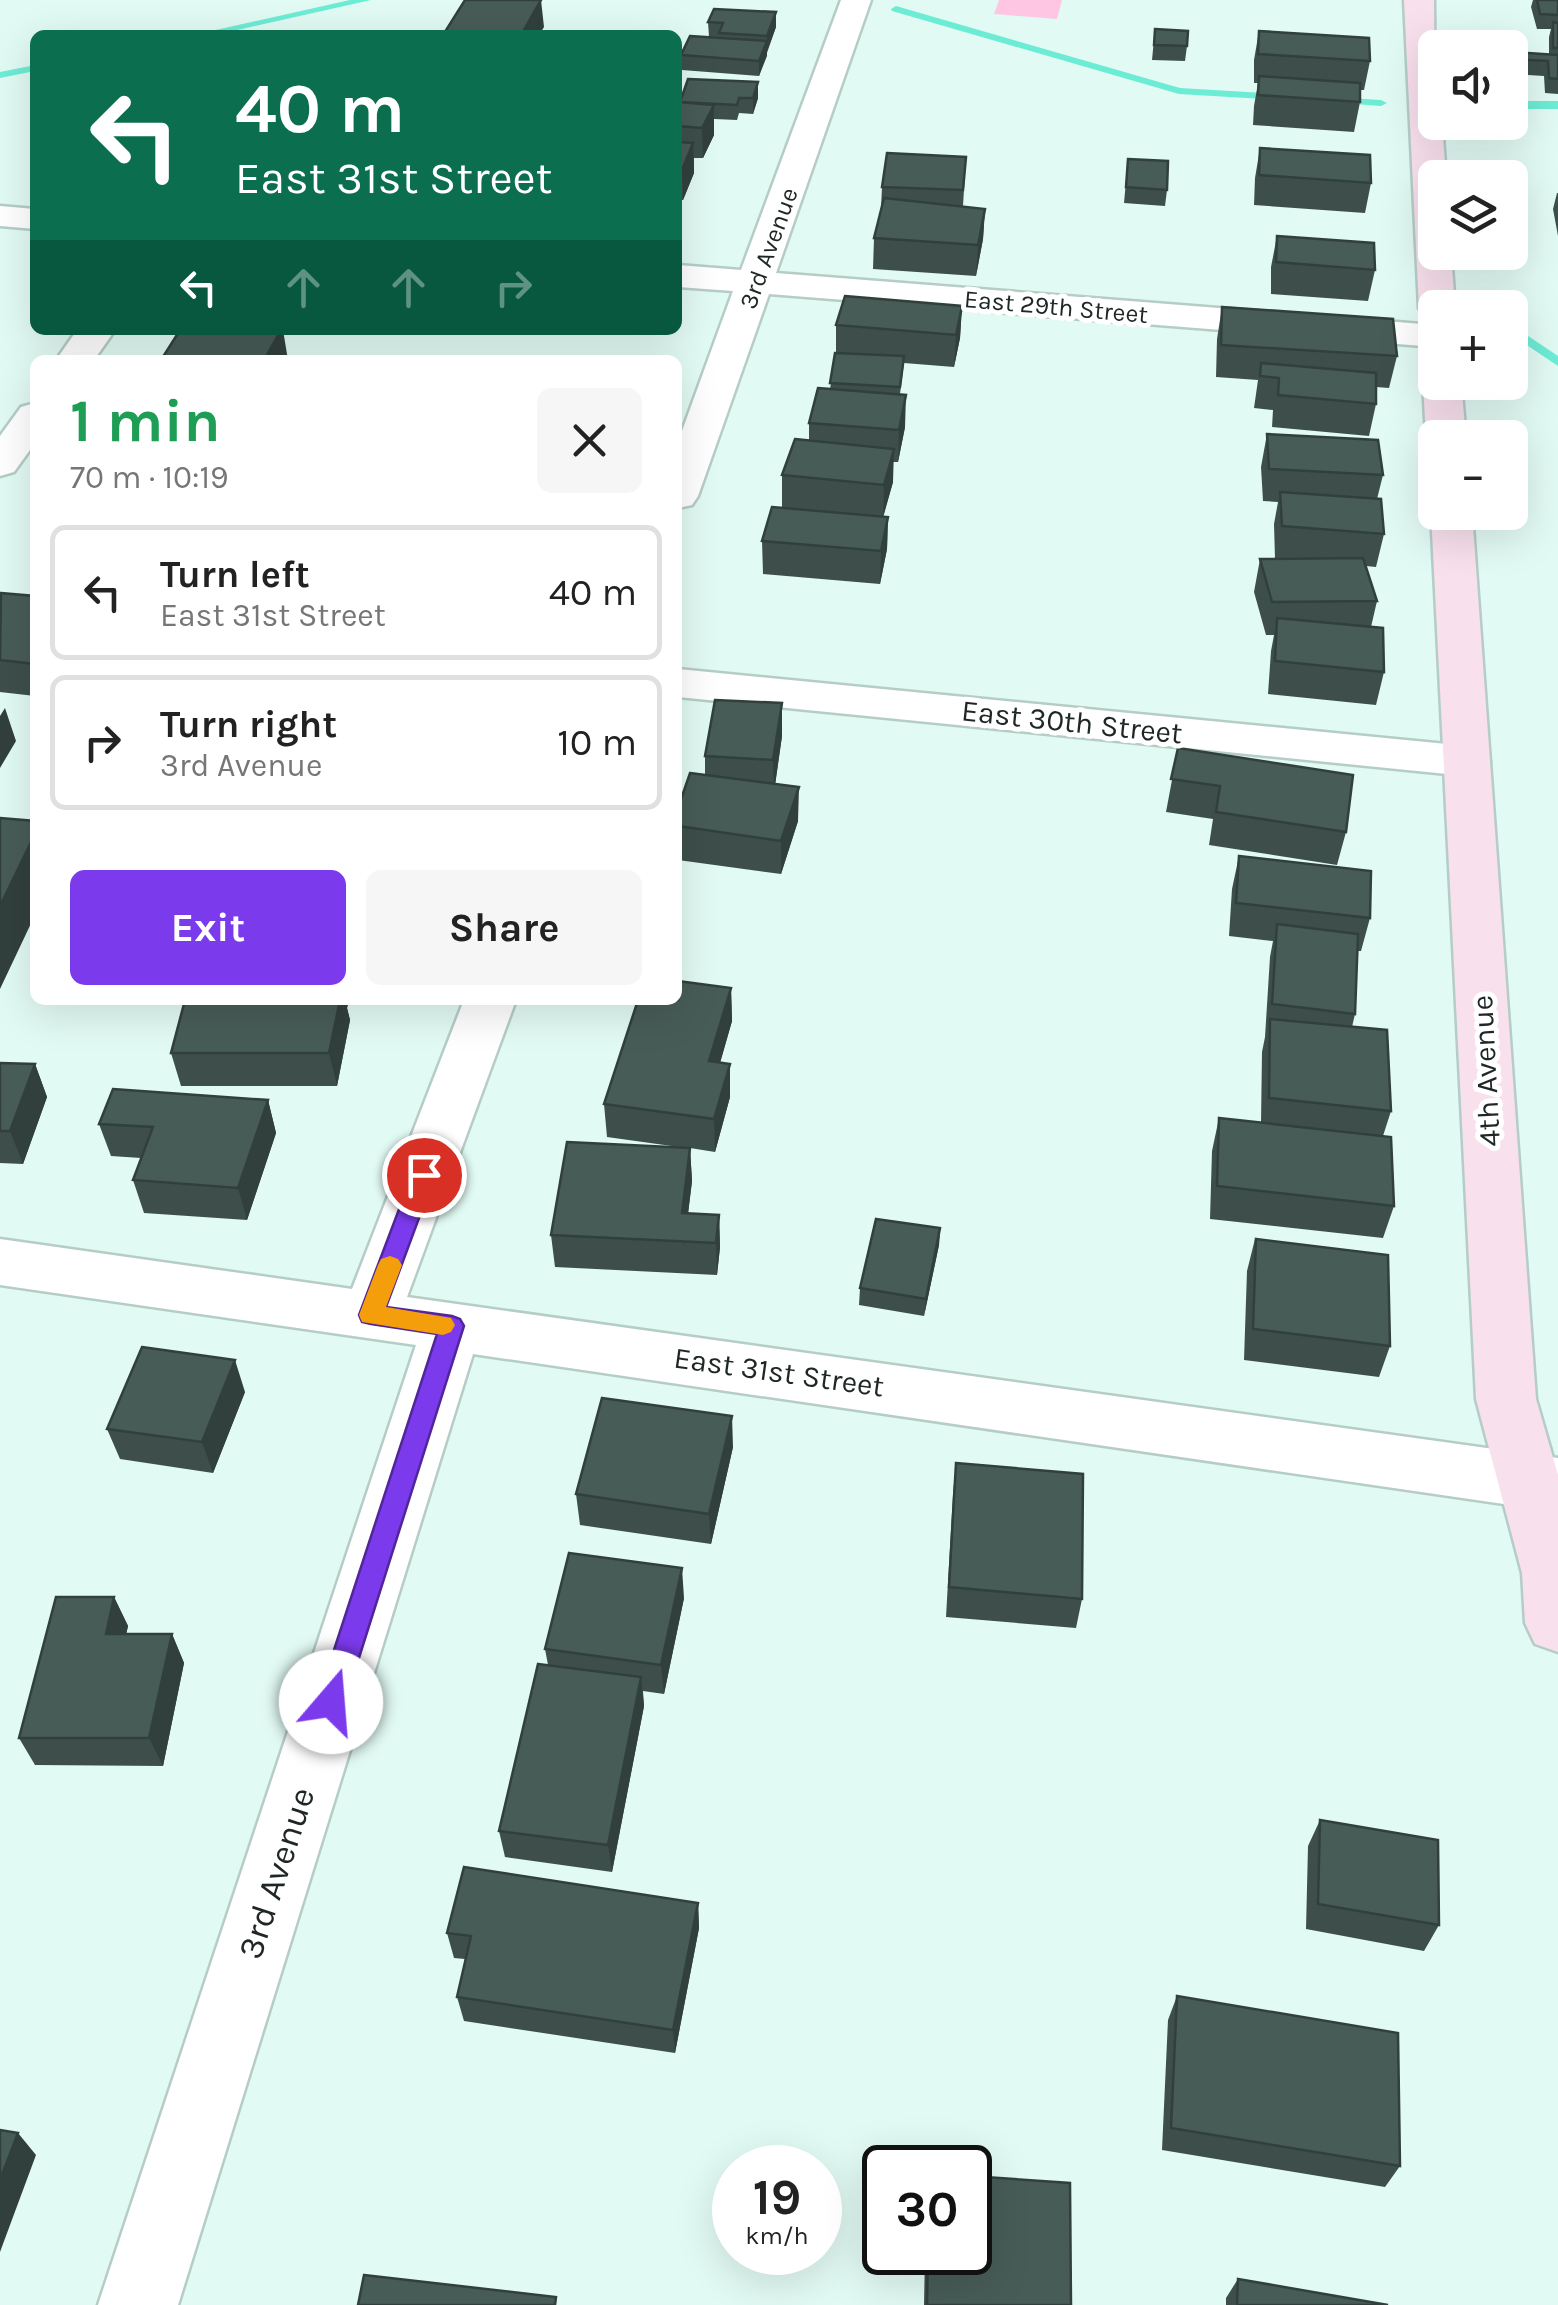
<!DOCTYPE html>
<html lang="en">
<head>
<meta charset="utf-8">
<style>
	body { margin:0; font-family:Karla,sans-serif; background:#f6f6f6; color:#222; height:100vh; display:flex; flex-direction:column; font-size:38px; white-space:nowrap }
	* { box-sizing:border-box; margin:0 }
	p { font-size:32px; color:#767676 }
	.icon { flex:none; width:55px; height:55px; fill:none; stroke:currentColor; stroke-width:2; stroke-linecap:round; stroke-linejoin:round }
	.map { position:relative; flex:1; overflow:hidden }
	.panel { position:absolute; left:30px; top:355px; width:652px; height:650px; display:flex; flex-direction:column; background:#fff; border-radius:15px; box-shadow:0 10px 40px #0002 }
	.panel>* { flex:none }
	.hud { position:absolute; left:30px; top:30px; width:652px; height:305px; border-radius:15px; box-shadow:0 10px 40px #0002; background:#0b6e4f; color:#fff; overflow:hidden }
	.fabs { position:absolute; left:1418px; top:30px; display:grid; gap:20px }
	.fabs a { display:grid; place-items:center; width:110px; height:110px; border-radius:15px; background:#fff; box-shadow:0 10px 40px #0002; font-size:50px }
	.speed { position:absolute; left:712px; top:2145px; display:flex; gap:20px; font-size:50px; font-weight:700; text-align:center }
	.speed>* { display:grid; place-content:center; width:130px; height:130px; border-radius:50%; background:#fff; box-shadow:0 10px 40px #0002; line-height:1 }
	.speed small { font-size:25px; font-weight:400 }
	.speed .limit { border:5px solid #111; border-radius:15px; background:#fff; color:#111 }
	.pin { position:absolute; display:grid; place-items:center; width:85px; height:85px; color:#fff; margin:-42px; border:5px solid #fff; border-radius:50%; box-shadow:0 2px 10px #0007 }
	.me { position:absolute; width:110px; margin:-55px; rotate:18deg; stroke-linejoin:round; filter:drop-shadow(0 0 8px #0008) }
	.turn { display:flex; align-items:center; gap:35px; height:210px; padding:0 40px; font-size:45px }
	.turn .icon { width:130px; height:130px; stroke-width:2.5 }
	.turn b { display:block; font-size:70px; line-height:85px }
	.lanes { display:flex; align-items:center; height:95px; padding:0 40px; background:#0003; justify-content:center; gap:50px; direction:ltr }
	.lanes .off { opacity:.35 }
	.round { display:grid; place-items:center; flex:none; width:105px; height:105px; border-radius:15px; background:#f6f6f6 }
	.head { display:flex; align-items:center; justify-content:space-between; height:170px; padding:0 40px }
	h1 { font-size:60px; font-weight:700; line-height:75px; color:#1e9e55 }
	.action { display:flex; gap:20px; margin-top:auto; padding:20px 40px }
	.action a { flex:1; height:115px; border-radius:15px; background:#7c3aed; color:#fff; font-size:40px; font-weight:700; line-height:115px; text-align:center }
	.action a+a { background:#f6f6f6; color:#222 }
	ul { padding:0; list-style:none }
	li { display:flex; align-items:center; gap:30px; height:135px; margin:0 20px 15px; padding:0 20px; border:5px solid #e0e0e0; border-radius:15px }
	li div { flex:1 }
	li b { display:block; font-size:38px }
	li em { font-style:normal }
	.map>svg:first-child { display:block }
	.green { fill:#ffc6e3 }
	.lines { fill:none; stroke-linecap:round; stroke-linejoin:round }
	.stream { fill:#6decd5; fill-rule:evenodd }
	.street-casing { stroke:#b6cdc7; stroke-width:5 }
	.secondary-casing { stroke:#b6cdc7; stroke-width:5 }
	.street { fill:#fff; fill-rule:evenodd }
	.secondary { fill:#f8e0ed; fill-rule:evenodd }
	.wall { fill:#3e4f4b }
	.shaded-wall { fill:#32403d }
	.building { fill:#485c57; stroke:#32403d; stroke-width:2.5 }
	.route { fill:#7c3aed; stroke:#51269a; stroke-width:2.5 }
	.slow { fill:#f59e0b }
	.labels { text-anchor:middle; stroke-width:10; stroke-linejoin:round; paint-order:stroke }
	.far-street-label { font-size:25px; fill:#1e2725; stroke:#fff }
	.street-label { font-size:30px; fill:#1e2725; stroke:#fff }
	.near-street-label { font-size:35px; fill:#1e2725; stroke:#fff }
</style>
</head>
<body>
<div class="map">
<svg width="1558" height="2305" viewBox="0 0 1558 2305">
	<rect width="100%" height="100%" fill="#e2faf4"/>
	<path class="green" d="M999 0H1062L1057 19 994 14Z"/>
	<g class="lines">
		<path class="stream" d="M350 0H371L215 35H193Z
			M896 6 1180 88 1279 94 1285 97 1279 100 1179 94 892 11 891 9Z
			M35 65V71L0 78V72Z
			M1333 97 1381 100 1387 103 1381 106 1329 102 1327 100Z
			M1510 101H1558V109H1510Z
			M1510 324 1558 356V366L1510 334Z"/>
		<g class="street-casing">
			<path id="street" d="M841 0H871L776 273 1435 325V347L769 294 698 496 692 505 678 508V442L733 291 678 287V265L741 270Z
				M0 206 35 209V229L0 226Z
				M77 330H115L94 360H56Z
				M35 403V443L14 472 0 476V436L21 407Z
				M678 669 1467 746 1483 751 1490 761 1483 771 1467 776 678 697Z
				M464 1000H516L407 1297 1558 1458V1512L473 1354 178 2305H98L416 1345 0 1285V1239L352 1289Z"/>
		</g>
		<g class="secondary-casing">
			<path id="secondary" d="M1404 0H1434L1435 122H1442L1446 178H1435V252H1451L1455 308H1435V318L1424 316 1419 308Z
				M1435 372V382H1461L1466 438H1435V447L1426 438 1423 382Z
				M1435 505V512H1472L1536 1399 1558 1475V1652L1535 1644 1525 1623 1522 1573 1476 1399 1431 512Z"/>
		</g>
		<use href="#street" class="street"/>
		<use href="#secondary" class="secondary"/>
	</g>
	<path class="wall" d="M1533 0H1558V94L1545 93 1544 76 1510 74V60L1512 52 1549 54V37L1551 29H1537L1531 7Z
		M708 22 776 27 759 76 682 70 681 55 709 37Z
		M1155 29 1187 46 1185 61 1152 60Z
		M1259 31 1370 61 1364 90H1360V102L1354 132 1253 125 1254 106 1258 83H1254V60Z
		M758 82V98L753 114 739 113 737 120 714 119V135L703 158H694V173L683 200H678V102Z
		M1260 148 1371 183 1365 213 1254 205 1255 178Z
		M966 157 963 206 985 209 983 239 976 276 873 269 874 238 881 208 882 187Z
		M1128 159 1167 190 1165 206 1124 203Z
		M1557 193H1558V236L1553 209Z
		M1277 236 1375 270 1368 301 1271 294V267Z
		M962 306 960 338 954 367 904 363 900 394 905 427 898 462H893V482L883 516 888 517 887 549 880 584 763 574 762 541 782 507V475L809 441V423L830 389 836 353V325Z
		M1222 307 1397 356 1389 388 1376 387V404L1369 436 1272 427 1273 410 1254 408 1258 380 1216 377 1217 339Z
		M570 330H619L617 334Z
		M1267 434 1383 475 1377 499 1384 534 1376 567 1366 566 1377 601 1371 627 1384 672 1376 705 1268 694 1271 651 1274 635H1266L1254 592 1260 559H1275L1274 524 1278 502 1263 501 1261 467Z
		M0 595 35 596V696L0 692Z
		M782 736 775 784 798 821 781 874 678 860V808L705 775V756Z
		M1178 748 1346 832 1337 865 1209 845 1213 819 1166 812Z
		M1239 856 1370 918 1361 951H1358L1355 1014 1352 1027 1391 1111 1383 1136 1394 1206 1383 1238 1210 1219 1212 1151 1219 1118 1261 1123 1262 1052 1265 1037 1270 957 1273 941 1229 936 1232 889Z
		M731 988 732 1021 720 1063 730 1097 715 1152 690 1148 692 1181 688 1214 719 1215 720 1247 717 1275 555 1267 551 1235 686 1148 607 1137 604 1104Z
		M185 1000H349L347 1008 350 1020 337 1086H181L171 1053Z
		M0 1063 35 1064 47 1097 23 1164 0 1163Z
		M268 1100 276 1133 247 1220 144 1213 133 1180 141 1158 111 1156 99 1124Z
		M940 1228 939 1245 924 1316 859 1305 860 1288Z
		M1255 1239 1390 1346 1379 1377 1244 1360 1247 1271Z
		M245 1392 213 1473 120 1459 107 1429Z
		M733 1447 711 1544 580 1525 576 1494Z
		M956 1463 1082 1599 1076 1628 946 1617 953 1494Z
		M114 1597 128 1626 126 1634H172L184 1663 163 1766 35 1765 19 1738Z
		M684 1598 664 1694 643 1691 644 1706 612 1872 505 1857 499 1831 548 1665 545 1649Z
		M1320 1820 1439 1925 1424 1951 1306 1929 1308 1846Z
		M698 1903 699 1928 675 2053 464 2021 457 1997 465 1959 454 1958 447 1933Z
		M1177 1996 1400 2166 1385 2187 1162 2150 1168 2020Z
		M925 2252H970L1071 2305H924Z
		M1238 2279 1388 2305H1226V2298Z"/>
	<path class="shaded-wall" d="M541 0 544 27 539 35H521Z
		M776 12V27L767 51V36Z
		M767 41V56L759 76V61Z
		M758 82V98L753 114V98Z
		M714 105V135L703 158 702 128Z
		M693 143 694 173 683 200 682 170Z
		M985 209 983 239 976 276 978 245Z
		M962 306 960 338 954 367 956 335Z
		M281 330H283L288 360H264Z
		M906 395 905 427 898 462 899 430Z
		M894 449 893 482 883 518 884 485Z
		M888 517 887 549 880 584 881 551Z
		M782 703V736L774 793 773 760Z
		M5 708 16 741 0 768V716Z
		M799 787 798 821 781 874V841Z
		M35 834V915L0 989V906Z
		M731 988 732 1021 711 1094 709 1061Z
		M340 1000H349L347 1008 350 1020 337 1086 329 1053Z
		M35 1064 47 1097 23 1164 10 1131Z
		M730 1064V1097L715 1152 714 1119Z
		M268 1100 276 1133 247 1220 238 1188Z
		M690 1148 692 1181 684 1246 682 1213Z
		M719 1215 720 1247 717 1275 716 1243Z
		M940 1228 939 1245 924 1316 926 1299Z
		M235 1360 245 1392 213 1473 202 1442Z
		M732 1416 733 1447 711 1544 709 1514Z
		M682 1568 684 1598 664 1694 661 1665Z
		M114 1597 128 1626 120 1663 106 1634Z
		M172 1634 184 1663 163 1766 149 1738Z
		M641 1677 644 1706 612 1872 608 1845Z
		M698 1903 699 1928 675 2053 673 2030Z
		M18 2133 36 2155 0 2252V2180Z"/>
	<path class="building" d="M465 0H541L521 35H443Z
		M1537 0H1558V15L1540 14Z
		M714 9 776 12 767 36 719 33 723 23 708 22Z
		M1553 22 1558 23V48H1553Z
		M1155 29 1188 31 1187 46 1154 45Z
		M1259 31 1369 38 1370 61 1258 54Z
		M690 36 767 41 759 61 681 55Z
		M1512 52 1558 55V79L1549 78 1548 61 1513 59Z
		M1259 76 1360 83V102L1258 95Z
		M688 79 758 82 753 98H739L737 105 680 102Z
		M678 102 714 105 702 128 678 126Z
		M678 142 693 143 682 170 678 169Z
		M1260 148 1370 155 1371 183 1259 175Z
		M887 153 966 157 963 190 882 187Z
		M1128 159 1168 161 1167 190 1126 187Z
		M884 198 985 209 978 245 874 238Z
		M1277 236 1374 243 1375 270 1276 262Z
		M845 296 962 306 956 335 836 325Z
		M1222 307 1393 319 1397 356 1221 345Z
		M180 330H281L264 360H161Z
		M835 353 904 356 900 387 830 383Z
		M1261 363 1376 373V404L1278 395 1279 378 1260 376Z
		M818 388 906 395 899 430 809 423Z
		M1267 434 1378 440 1383 475 1269 469Z
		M795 439 894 449 884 485 782 475Z
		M1280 492 1381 499 1384 534 1282 526Z
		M772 507 888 517 881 551 762 541Z
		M1363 558 1377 601 1272 602 1260 559Z
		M1 593 35 596V664L0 660Z
		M1277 618 1383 628 1384 672 1275 661Z
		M715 700 782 703 773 760 705 756Z
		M1178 748 1353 775 1346 832 1216 812 1220 786 1171 779Z
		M690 773 799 787 781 841 678 826V808Z
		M0 818 35 821V834L0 906Z
		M1239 856 1371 871 1370 918 1236 903Z
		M1277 924 1358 934 1355 1014 1272 1004Z
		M678 981 731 988 709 1061 730 1064 714 1119 604 1104 638 1000H678Z
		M185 1000H340L329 1053H171Z
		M1270 1019 1387 1030 1391 1111 1269 1098Z
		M0 1063 35 1064 10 1131H0Z
		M113 1089 268 1100 238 1188 133 1180 153 1127 99 1124Z
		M1219 1118 1391 1137 1394 1206 1217 1186Z
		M567 1142 690 1148 682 1213 719 1215 716 1243 551 1235Z
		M876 1219 940 1228 926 1299 860 1288Z
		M1256 1239 1388 1255 1390 1346 1253 1329Z
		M142 1347 235 1360 202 1442 107 1429Z
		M602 1398 732 1416 709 1514 576 1494Z
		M956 1463 1083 1474 1082 1599 949 1587Z
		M569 1553 682 1568 661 1665 545 1649Z
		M56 1597H114L106 1634H172L149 1738H19Z
		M538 1664 641 1677 608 1845 499 1831Z
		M1320 1820 1438 1840 1439 1925 1318 1904Z
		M464 1867 698 1903 673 2030 457 1997 471 1936 447 1933Z
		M1177 1996 1398 2033 1400 2166 1171 2128Z
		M0 2130 18 2133 0 2180Z
		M970 2176 1070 2183 1071 2305H927L928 2252H970Z
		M364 2275 556 2297 555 2305H358Z
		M1238 2279 1388 2305H1237Z"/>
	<path class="route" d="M424 1166 435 1175 386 1307 452 1316 460 1319 464 1326 345 1702 341 1712 331 1715 321 1712 317 1702 437 1334 371 1324 362 1322 359 1315 412 1175Z"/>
	<path class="slow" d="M390 1256 398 1259 402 1265 386 1307 451 1318 455 1325 451 1332 443 1335 362 1322 359 1315 378 1265 381 1259Z"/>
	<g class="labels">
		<g class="far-street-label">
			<text transform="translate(768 248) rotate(-70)" y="9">3rd Avenue</text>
			<text transform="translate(1056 306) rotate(5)" y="9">East 29th Street</text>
		</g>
		<g class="street-label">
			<text transform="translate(1072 722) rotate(6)" y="10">East 30th Street</text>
			<text transform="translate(1486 1071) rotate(-93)" y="10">4th Avenue</text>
			<text transform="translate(779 1372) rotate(8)" y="10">East 31st Street</text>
		</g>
		<g class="near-street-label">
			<text transform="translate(276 1873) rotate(-72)" y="12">3rd Avenue</text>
		</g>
	</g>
</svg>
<div class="fabs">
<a><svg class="icon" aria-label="sound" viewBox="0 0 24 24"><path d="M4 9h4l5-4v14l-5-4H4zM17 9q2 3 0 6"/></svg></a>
<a><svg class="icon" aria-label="layers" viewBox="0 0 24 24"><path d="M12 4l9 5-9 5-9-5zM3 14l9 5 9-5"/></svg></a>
<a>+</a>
<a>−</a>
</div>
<div class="speed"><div>19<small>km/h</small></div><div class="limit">30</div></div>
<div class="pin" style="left:424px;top:1175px;background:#d93025"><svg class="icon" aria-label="arrive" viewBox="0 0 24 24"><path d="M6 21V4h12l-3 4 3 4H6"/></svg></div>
<svg class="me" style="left:331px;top:1702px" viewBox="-20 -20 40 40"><circle r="19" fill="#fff"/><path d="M0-13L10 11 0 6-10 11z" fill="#7c3aed"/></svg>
<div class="hud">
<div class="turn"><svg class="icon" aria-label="left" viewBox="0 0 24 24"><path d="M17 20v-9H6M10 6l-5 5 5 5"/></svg><div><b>40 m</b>East 31st Street</div></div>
<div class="lanes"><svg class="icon" aria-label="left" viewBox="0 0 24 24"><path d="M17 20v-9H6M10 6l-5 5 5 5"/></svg><svg class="icon off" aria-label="ahead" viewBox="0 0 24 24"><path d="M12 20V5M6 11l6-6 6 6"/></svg><svg class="icon off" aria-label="ahead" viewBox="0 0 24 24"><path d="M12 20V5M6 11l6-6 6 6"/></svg><svg class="icon off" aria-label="right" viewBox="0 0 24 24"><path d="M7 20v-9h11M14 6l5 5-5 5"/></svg></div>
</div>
<section class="panel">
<div class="head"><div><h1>1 min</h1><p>70 m · 10:19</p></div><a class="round"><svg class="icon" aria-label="close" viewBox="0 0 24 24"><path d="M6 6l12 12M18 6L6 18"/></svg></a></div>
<ul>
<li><svg class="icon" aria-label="left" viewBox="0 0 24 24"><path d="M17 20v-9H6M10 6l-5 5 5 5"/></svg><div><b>Turn left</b><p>East 31st Street</p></div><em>40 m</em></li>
<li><svg class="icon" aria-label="right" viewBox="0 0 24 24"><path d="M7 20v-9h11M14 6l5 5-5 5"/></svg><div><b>Turn right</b><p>3rd Avenue</p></div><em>10 m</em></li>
</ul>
<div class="action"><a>Exit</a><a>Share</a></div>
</section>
</div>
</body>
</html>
